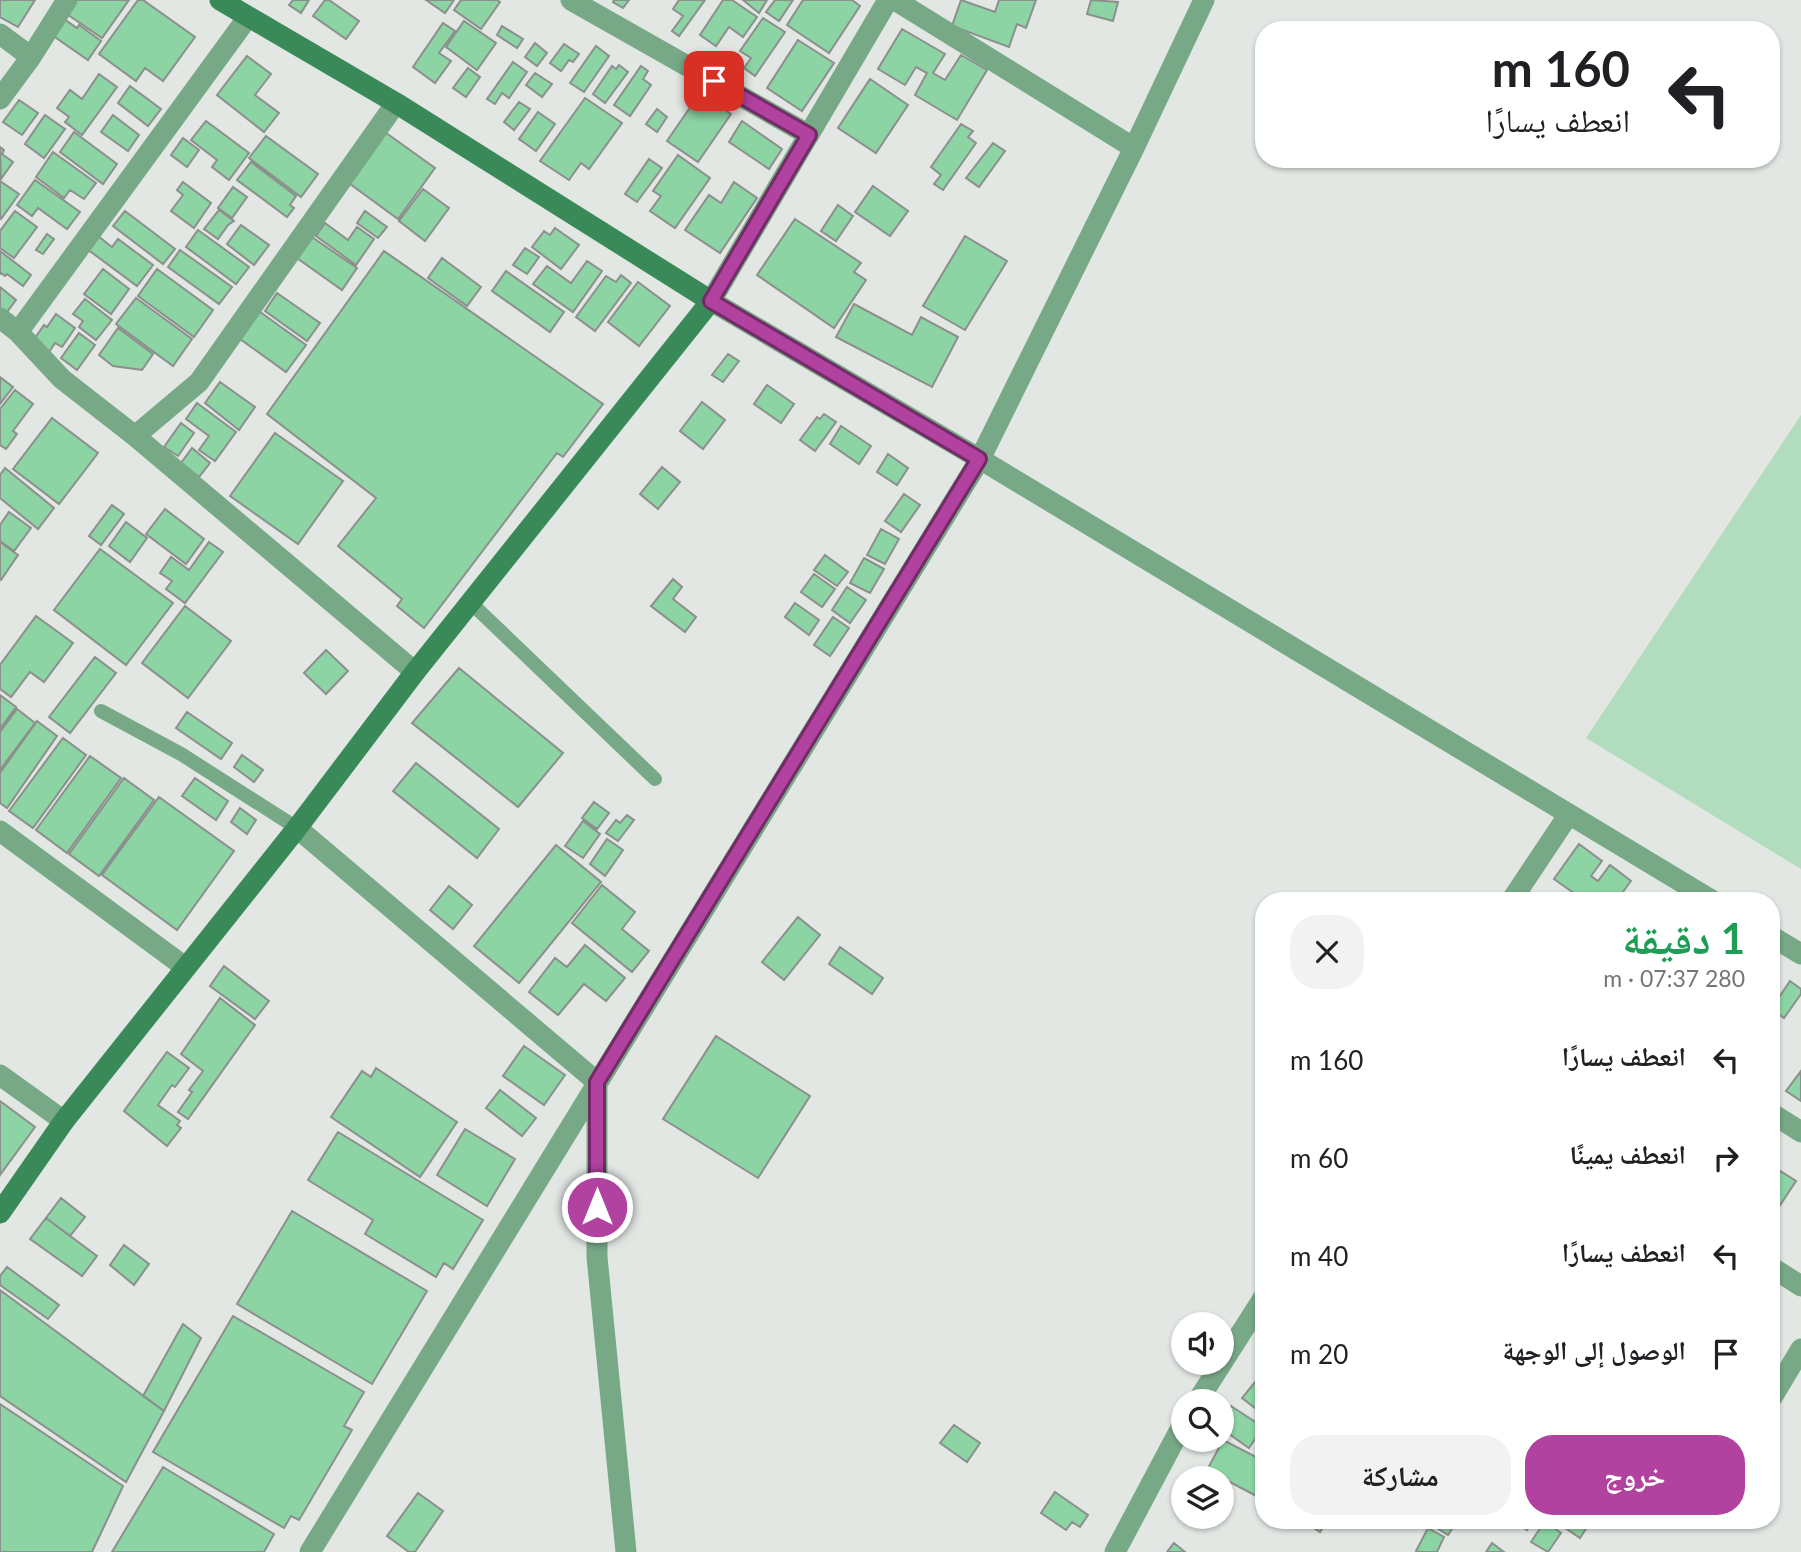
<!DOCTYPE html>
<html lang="ar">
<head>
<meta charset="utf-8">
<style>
	body { margin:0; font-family:Lato,"Noto Naskh Arabic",sans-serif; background:#f2f2f2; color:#202124; direction:rtl; height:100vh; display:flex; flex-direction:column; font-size:26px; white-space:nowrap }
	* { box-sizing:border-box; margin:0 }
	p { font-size:23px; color:#757577 }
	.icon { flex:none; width:38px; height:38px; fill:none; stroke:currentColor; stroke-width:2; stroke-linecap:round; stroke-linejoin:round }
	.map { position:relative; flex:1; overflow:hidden; direction:ltr }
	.sheet { position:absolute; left:1255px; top:892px; width:525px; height:637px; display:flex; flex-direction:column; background:#fff; border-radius:28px; box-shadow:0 2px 5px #0004; direction:rtl }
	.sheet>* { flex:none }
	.guide { position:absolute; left:1255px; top:21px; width:525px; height:147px; border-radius:28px; box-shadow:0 2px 5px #0004; direction:rtl; background:#fff; color:#202124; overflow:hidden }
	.controls { position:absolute; left:1171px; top:1312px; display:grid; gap:14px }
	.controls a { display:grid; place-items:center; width:63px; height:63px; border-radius:50%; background:#fff; box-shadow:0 2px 5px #0004; font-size:35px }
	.pin { position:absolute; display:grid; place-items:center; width:60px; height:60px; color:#fff; margin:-30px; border-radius:14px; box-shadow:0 4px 10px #0006 }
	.me { position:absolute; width:77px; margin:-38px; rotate:0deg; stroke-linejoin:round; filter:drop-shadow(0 0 5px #0008) }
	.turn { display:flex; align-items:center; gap:24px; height:147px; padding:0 35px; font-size:32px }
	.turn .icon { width:91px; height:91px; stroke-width:2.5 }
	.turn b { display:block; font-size:49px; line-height:60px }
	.round { display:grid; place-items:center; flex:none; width:74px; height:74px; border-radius:28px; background:#f2f2f2 }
	.head { display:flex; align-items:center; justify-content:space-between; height:119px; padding:0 35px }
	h1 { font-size:42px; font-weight:700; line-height:52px; color:#1e9e55 }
	.cta { display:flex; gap:14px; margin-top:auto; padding:14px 35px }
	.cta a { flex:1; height:80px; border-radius:28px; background:#b142a0; color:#fff; font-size:28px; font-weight:700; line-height:80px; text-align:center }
	.cta a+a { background:#f2f2f2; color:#202124 }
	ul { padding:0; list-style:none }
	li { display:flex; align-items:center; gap:21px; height:98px; padding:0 35px }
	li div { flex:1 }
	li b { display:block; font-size:26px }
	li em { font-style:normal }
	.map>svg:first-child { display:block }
	.green { fill:#b1dcbe }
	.building { fill:#8cd4a3; stroke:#8b908d; stroke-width:2 }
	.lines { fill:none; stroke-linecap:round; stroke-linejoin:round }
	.lane { stroke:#78a987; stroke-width:14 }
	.street { stroke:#78a987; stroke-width:21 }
	.secondary { stroke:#3a8a59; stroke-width:21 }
	.route-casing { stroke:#732b68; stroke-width:18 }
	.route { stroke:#b142a0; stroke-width:12 }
</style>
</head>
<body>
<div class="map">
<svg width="1801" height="1552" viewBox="0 0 1801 1552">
	<rect width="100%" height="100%" fill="#e2e7e3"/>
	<path class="green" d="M1801 415V869L1586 738Z"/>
	<path class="building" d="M0 0H35L18 27 0 17Z
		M72 0H129L102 38 64 12Z
		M138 0H143L195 37 163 81 145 68 136 81 99 54Z
		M293 0H309L301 13 289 5Z
		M325 0H329L359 21 346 39 313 16Z
		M426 0H454L445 13Z
		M461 0H497L500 2 481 29 454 10Z
		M614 0H629L623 8 613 2Z
		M679 0H705L679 36 672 31 683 16 673 9Z
		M723 0H732L757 17 743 37 729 27 716 46 700 35Z
		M743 0H767L759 13Z
		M775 0H793L779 21 766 12Z
		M803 0H852L860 6 829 53 787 25Z
		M961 0 995 12 999 0H1036L1026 28 1017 24 1009 47 952 26Z
		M1091 0 1118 2 1113 21 1087 14Z
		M61 17 77 28 79 25 101 41 88 60 49 33Z
		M763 18 785 32 755 76 744 68 751 58 740 51Z
		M464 21 496 43 477 70 446 47Z
		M443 23 455 31 439 53 451 61 435 83 413 67Z
		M502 26 523 39 517 48 497 35Z
		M902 29 945 54 933 73 945 80 961 55 987 70 957 120 915 95 927 73 916 67 905 85 878 69Z
		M798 40 834 63 802 111 767 88Z
		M535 43 547 53 537 66 525 57Z
		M564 44 579 54 573 62 569 60 561 71 550 63Z
		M596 46 609 56 584 92 570 83Z
		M247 56 271 74 255 95 279 113 264 132 217 95Z
		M513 62 527 72 509 98 502 93 495 104 487 99Z
		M619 65 628 72 605 103 593 94 612 66 616 69Z
		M641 66 648 71 643 79 651 85 630 116 614 105Z
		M468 68 480 77 466 97 453 88Z
		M535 73 552 84 542 97 526 85Z
		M99 74 117 87 82 135 65 122 69 117 57 108 70 90 82 99Z
		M870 79 908 105 876 153 838 128Z
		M130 86 161 109 148 126 118 103Z
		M700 93 731 114 698 162 667 141Z
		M585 98 622 123 589 169 581 163 569 180 540 161Z
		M19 100 38 113 22 135 3 122Z
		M519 102 530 109 514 130 504 122Z
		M657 109 667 117 657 132 646 124Z
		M538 112 555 124 536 151 519 139Z
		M45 115 65 129 44 158 25 144Z
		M113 115 139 135 128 151 101 132Z
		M206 121 249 153 229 180 212 167 217 160 191 140Z
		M742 121 782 149 769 169 729 142Z
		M961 124 973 131 968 137 976 143 943 190 934 184 941 175 931 167Z
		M382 130 435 168 398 219 346 181Z
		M74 132 117 164 103 184 60 152Z
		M266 136 318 174 301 197 249 158Z
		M183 138 199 150 187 167 171 155Z
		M993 143 1005 151 979 187 966 178Z
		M0 147 4 150 2 154 13 162 1 179Z
		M53 152 96 183 84 199 70 190 64 198 36 177Z
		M678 155 710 178 675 228 650 211 661 196 653 191Z
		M649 159 662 168 637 202 625 194Z
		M251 162 296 196 290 205 294 208 287 217 237 180Z
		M35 180 80 212 67 229 38 208 32 216 17 205Z
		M0 181 19 194 1 219 0 218Z
		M183 182 211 203 194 228 171 211 183 195 177 190Z
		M734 182 757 198 720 253 685 230 709 195 721 203Z
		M873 186 908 211 890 236 855 212Z
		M233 187 247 197 232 218 218 208Z
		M423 189 449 208 425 241 399 221Z
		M838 205 853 216 836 241 821 231Z
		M219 210 234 221 228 225 218 239 204 229Z
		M15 211 37 227 14 258 0 248V231Z
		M125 211 175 249 163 264 113 226Z
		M365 211 387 227 378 238 357 223Z
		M795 219 861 263 854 272 866 280 834 328 757 275Z
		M325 223 348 240 357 227 374 239 356 265 316 236Z
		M241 225 269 245 254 265 227 244Z
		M555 228 579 245 561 269 532 247 544 231 550 235Z
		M198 230 249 267 236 284 186 247Z
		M47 234 54 239 43 254 36 250Z
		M309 235 357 268 342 290 294 256Z
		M98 236 112 247 118 239 153 265 137 286 87 249Z
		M965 236 1007 261 965 330 923 306Z
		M525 248 539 257 527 274 513 265Z
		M180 250 232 287 219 304 168 267Z
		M0 251 31 275 23 286 7 274 5 276 1 273 0 274Z
		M384 251 603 404 563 457 557 453 424 628 397 606 402 599 338 546 376 498 267 414Z
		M442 258 481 287 467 306 428 278Z
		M587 261 602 271 573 312 533 284 547 266 571 283Z
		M103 269 129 289 111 314 84 294Z
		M157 269 213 310 194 337 138 296Z
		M506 271 564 312 550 332 492 291Z
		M621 275 631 283 595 331 576 317 606 276 616 282Z
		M638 282 670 306 639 346 608 322Z
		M0 287 16 300 4 316 0 313Z
		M277 293 320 323 307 341 265 311Z
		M136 298 192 339 173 366 116 324Z
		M85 299 112 320 96 340 79 327 83 321 73 314Z
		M854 304 912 335 921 317 958 337 932 387 836 337Z
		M256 309 306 345 286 372 240 339Z
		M56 314 75 328 62 347 55 343 49 352 33 341 44 325 47 327Z
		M118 328 153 354 142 370 113 366 99 355Z
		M79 333 95 345 77 370 61 358Z
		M728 354 739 361 723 382 712 375Z
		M0 377 13 387 0 404Z
		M220 382 255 407 239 430 205 403Z
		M767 385 794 404 781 423 754 404Z
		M15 390 33 404 13 431 17 434 6 449 0 445V409Z
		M702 402 725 420 703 449 680 431Z
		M197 403 236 432 215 461 199 450 209 436 186 419Z
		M824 414 836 422 815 451 800 440 817 417 820 419Z
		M52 418 98 453 59 504 13 469Z
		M181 423 194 433 178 456 164 447Z
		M841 426 871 446 859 464 830 444Z
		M275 433 343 481 298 544 230 496Z
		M192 448 210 463 199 477 181 463Z
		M888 454 908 468 897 485 877 472Z
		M662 467 680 482 658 509 640 494Z
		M5 468 54 508 38 529 0 498V475Z
		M904 494 920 505 901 532 885 521Z
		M112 505 124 514 101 545 89 536Z
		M165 509 204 539 186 564 146 534Z
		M9 512 31 528 14 551 0 541V525Z
		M126 522 147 538 130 562 109 546Z
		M881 529 899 539 885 564 867 555Z
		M0 542 18 555 1 580 0 579Z
		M209 542 223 552 185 603 166 589 172 581 160 573 171 557 189 570Z
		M100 549 173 603 126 665 54 610Z
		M825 555 848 572 837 586 814 570Z
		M864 558 884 569 870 593 850 583Z
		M814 574 835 589 822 607 801 592Z
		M673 579 682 587 673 599 696 617 685 632 651 606Z
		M847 587 866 600 850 623 832 610Z
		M795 603 819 620 809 635 785 617Z
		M185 606 231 641 188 698 142 663Z
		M36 616 73 643 44 682 30 672 11 697 0 689V665Z
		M833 617 849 628 830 656 814 645Z
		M326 650 348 671 326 694 304 673Z
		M95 657 116 673 70 733 49 717Z
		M459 668 563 753 518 807 412 723Z
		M0 695 16 707 0 729Z
		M17 709 35 723 0 770V732Z
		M187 712 232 743 221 759 176 728Z
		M37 721 57 736 7 808 0 803V773Z
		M63 738 86 755 33 828 9 811Z
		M242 755 263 770 254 782 234 767Z
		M90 756 121 778 67 853 36 830Z
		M416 763 499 829 477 858 393 791Z
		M124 778 154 800 99 876 69 854Z
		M195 778 228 801 216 820 182 796Z
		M159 797 234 851 177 930 102 875Z
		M594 802 609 813 597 829 582 818Z
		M240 808 256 820 247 834 231 822Z
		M627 815 634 820 618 841 606 833 616 820 620 823Z
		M583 821 600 834 583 858 565 846Z
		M607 839 623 850 605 876 590 864Z
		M1579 844 1602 861 1591 876 1598 881 1610 865 1631 881 1616 901H1585L1554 879Z
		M556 845 601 882 519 983 474 946Z
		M602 885 635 912 622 929 649 951 632 972 572 923Z
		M449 886 472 905 453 929 430 910Z
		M798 917 820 935 784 980 762 962Z
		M585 945 625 978 606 1001 584 984 558 1015 529 992 555 958 567 967Z
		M840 947 883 978 872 994 829 964Z
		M224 966 269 1001 255 1019 210 986Z
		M1790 981 1801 989V994L1784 1018 1771 1009Z
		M220 998 255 1025 188 1119 178 1112 192 1092 189 1090 203 1071 181 1054Z
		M716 1036 810 1096 758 1178 663 1119Z
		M524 1046 565 1075 544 1105 503 1076Z
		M167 1052 189 1068 175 1087 172 1085 158 1105 180 1121 177 1125 181 1128 167 1146 124 1111Z
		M376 1068 457 1122 420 1177 331 1117 362 1071 371 1077Z
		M1801 1071V1101L1786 1091Z
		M500 1090 536 1118 522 1136 486 1108Z
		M0 1101 35 1127 0 1175Z
		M465 1129 515 1159 487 1206 437 1175Z
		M338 1132 483 1220 453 1269 444 1263 436 1277 365 1234 373 1220 308 1180Z
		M1771 1165 1796 1181 1771 1219Z
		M61 1198 85 1217 70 1236 46 1218Z
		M292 1211 427 1291 372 1384 237 1304Z
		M46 1218 97 1256 82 1276 30 1239Z
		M124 1245 149 1264 134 1285 110 1265Z
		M7 1267 59 1305 48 1319 0 1285V1276Z
		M0 1290 164 1411 126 1482 0 1396Z
		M233 1316 364 1392 344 1426 352 1430 299 1520 291 1516 284 1528 153 1452Z
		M183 1324 201 1338 164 1411 143 1396Z
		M1264 1371V1415L1242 1398Z
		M0 1404 123 1486 92 1552H0Z
		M1231 1406 1263 1427 1249 1448 1222 1429V1419Z
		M954 1425 980 1443 967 1462 940 1443Z
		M1223 1440 1264 1461V1500L1207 1470Z
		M163 1467 274 1534 264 1552H112Z
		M1055 1492 1088 1515 1080 1527 1072 1522 1066 1530 1041 1513Z
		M418 1493 443 1511 415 1552H409L387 1536Z
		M1303 1521H1327L1320 1532Z
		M1426 1521H1457L1448 1535Z
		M1514 1521H1533L1527 1530Z
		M1545 1521 1561 1533 1548 1552 1531 1542Z
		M1555 1521H1591L1580 1538Z
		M1428 1528 1444 1537 1437 1552H1418L1416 1551Z
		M1174 1543 1185 1552H1167Z
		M1492 1543 1504 1552H1486Z"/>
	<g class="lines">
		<path class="lane" d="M471 603 655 779
			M101 711 181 754 297 828"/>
		<path class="street" d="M571 0 809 135
			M895 0 1134 148
			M1204 0 1134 148 980 459 1713 901
			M0 34 31 57
			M0 99 31 57 67 0
			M0 318 18 332 62 379 135 436 415 672
			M18 332 248 17
			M135 436 199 382 396 103
			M297 828 597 1082V1257L626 1552
			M0 831 185 967
			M1511 901 1569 814
			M1771 936 1801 954
			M0 1075 64 1121
			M1771 1113 1801 1132
			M1771 1267 1801 1286
			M1771 1399 1801 1349
			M1197 1402 1264 1297
			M310 1552 980 459 711 301 888 0
			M1115 1552 1183 1424"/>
		<path class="secondary" d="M0 1213 64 1121 297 828 415 672 711 301 396 103 220 0"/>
	</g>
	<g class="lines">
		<g class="route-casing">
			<path id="route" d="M597 1207V1082L979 459 711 301 809 135 714 81"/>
		</g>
		<use href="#route" class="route"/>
	</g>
</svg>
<div class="controls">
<a><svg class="icon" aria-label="sound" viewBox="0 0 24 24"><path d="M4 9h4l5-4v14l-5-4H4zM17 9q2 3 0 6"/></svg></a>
<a><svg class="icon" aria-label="search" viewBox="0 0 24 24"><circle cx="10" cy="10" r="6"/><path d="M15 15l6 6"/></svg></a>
<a><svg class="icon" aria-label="layers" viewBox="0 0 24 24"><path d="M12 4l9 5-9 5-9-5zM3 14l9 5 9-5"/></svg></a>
</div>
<div class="pin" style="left:714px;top:81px;background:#d93025"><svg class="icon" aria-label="arrive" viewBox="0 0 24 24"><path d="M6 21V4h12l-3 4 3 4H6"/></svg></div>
<svg class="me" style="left:597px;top:1207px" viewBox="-20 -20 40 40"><circle r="17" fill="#b142a0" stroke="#fff" stroke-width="3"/><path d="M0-11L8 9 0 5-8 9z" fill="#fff"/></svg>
<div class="guide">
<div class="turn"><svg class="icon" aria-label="left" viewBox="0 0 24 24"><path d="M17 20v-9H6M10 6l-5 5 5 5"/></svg><div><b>160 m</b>انعطف يسارًا</div></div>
</div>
<section class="sheet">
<div class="head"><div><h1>1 دقيقة</h1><p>280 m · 07:37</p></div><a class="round"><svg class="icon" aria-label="close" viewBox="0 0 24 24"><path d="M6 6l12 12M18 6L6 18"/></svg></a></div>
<ul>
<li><svg class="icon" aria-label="left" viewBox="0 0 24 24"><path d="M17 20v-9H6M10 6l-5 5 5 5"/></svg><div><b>انعطف يسارًا</b></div><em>160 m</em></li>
<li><svg class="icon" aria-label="right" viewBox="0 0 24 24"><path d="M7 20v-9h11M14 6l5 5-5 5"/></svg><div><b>انعطف يمينًا</b></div><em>60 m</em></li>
<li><svg class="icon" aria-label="left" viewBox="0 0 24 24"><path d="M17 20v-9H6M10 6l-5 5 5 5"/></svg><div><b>انعطف يسارًا</b></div><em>40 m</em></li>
<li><svg class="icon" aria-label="arrive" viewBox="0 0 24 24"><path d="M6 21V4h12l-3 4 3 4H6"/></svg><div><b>الوصول إلى الوجهة</b></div><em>20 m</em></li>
</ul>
<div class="cta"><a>خروج</a><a>مشاركة</a></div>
</section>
</div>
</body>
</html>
